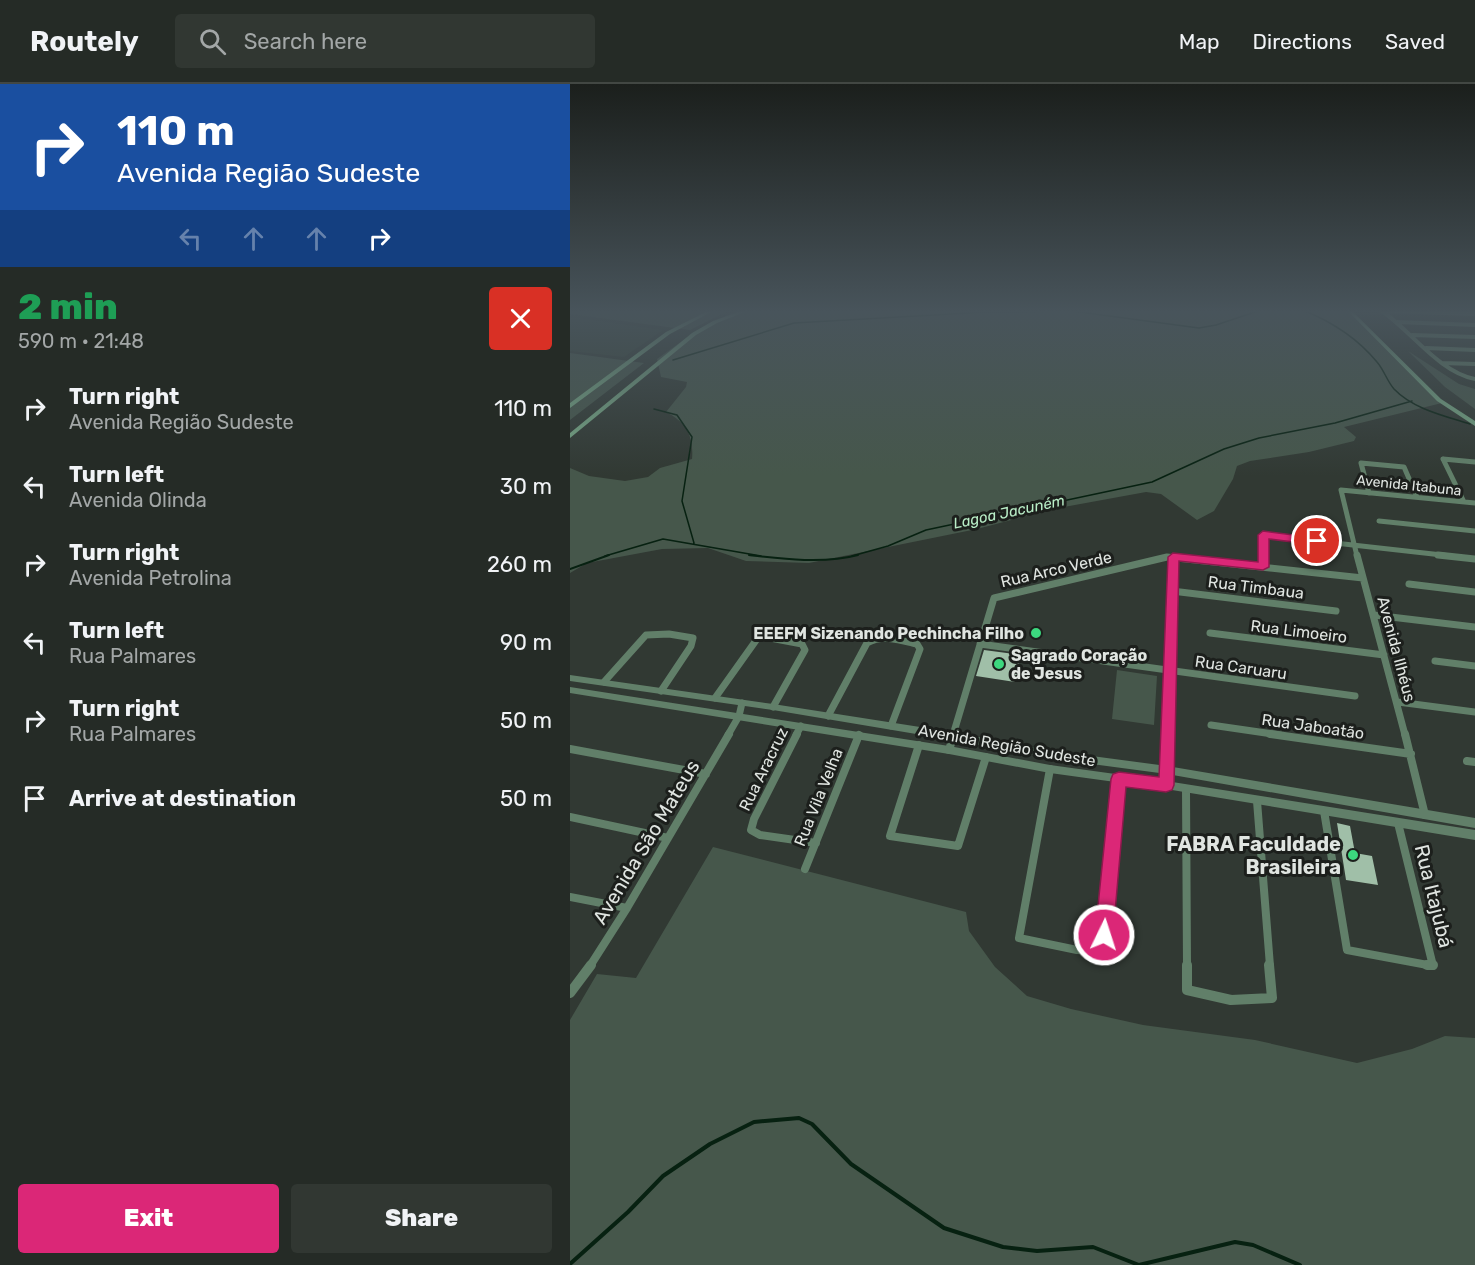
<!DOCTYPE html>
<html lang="en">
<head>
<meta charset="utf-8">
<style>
	body { margin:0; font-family:Rubik,sans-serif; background:#313732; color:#f1f3f6; height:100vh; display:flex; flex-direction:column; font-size:22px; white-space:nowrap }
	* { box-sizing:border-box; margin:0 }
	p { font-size:20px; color:#a3a7a7 }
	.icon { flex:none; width:33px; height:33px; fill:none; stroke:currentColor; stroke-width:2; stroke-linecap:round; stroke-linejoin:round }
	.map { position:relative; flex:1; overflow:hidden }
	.panel { display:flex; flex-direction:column; background:#252b26; width:570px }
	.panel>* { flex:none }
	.banner { background:#1a4fa0; color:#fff; overflow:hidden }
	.pin { position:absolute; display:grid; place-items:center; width:51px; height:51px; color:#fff; margin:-26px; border:3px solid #fff; border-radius:50%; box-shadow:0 2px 6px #0007 }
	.me { position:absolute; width:66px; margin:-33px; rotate:4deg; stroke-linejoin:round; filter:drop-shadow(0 0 4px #0008) }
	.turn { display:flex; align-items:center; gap:21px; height:126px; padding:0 18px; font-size:27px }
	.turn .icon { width:78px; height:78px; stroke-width:2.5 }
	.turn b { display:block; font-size:42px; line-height:51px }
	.lanes { display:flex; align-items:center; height:57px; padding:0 18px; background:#0003; justify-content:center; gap:30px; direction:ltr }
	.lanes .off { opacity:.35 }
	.round { display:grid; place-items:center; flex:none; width:63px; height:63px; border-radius:6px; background:#313732 }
	.head { display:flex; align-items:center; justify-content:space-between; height:102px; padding:0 18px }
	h1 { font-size:36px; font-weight:800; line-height:45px; color:#1e9e55 }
	.button { display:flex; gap:12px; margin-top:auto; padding:12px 18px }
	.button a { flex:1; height:69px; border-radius:6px; background:#db2777; color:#fff; font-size:24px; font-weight:800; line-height:69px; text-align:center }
	.button a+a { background:#313732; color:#f1f3f6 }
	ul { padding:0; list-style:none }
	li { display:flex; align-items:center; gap:18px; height:78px; padding:0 18px }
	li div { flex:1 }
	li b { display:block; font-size:22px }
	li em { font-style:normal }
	header { display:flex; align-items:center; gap:36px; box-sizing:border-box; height:84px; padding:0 30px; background:#252b26; border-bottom:2px solid #424743 }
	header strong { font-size:28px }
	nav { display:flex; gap:33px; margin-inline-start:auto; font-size:21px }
	.search { width:420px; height:54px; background:#313732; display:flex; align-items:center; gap:15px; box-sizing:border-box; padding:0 21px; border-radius:6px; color:#a3a7a7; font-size:22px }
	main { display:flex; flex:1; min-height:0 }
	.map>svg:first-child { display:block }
	.built { fill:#364339 }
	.green { fill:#46574b }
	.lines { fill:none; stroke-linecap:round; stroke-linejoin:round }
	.stream-far2 { stroke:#072111; stroke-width:1.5 }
	.stream-far1 { stroke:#072111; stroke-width:2 }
	.stream { stroke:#072111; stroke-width:4 }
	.building { fill:#a0bfa8 }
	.minor-far4 { stroke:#617f69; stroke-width:4 }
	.minor-far3 { stroke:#617f69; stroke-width:5 }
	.minor-far2 { stroke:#617f69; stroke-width:7 }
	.minor-far1 { stroke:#617f69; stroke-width:8 }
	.minor { stroke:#617f69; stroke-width:10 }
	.tertiary { fill:#617f69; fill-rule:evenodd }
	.secondary { fill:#77a885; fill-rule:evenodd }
	.route { fill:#db2777; stroke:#8e194d; stroke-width:1.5 }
	.poi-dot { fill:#3cd77e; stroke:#1c1f1c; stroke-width:2 }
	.labels { text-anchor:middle; stroke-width:6; stroke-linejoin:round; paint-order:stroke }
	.far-street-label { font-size:14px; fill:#e0e5e1; stroke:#1c1f1c }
	.far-water-label { font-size:15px; font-style:italic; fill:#b9eec7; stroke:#1c1f1c }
	.street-label { font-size:16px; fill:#e0e5e1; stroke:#1c1f1c }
	.poi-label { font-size:16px; font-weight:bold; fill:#e0e5e1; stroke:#1c1f1c; text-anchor:end }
	.near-street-label { font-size:20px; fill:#e0e5e1; stroke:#1c1f1c }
	.near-poi-label { font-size:20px; font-weight:bold; fill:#e0e5e1; stroke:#1c1f1c; text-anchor:end }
</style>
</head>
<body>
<header>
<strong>Routely</strong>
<div class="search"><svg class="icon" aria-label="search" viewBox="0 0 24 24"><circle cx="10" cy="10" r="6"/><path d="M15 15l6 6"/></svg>Search here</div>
<nav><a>Map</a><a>Directions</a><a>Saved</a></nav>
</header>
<main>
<section class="panel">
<div class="banner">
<div class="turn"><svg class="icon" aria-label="right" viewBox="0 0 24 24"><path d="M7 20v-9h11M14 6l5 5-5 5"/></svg><div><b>110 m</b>Avenida Região Sudeste</div></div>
<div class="lanes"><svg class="icon off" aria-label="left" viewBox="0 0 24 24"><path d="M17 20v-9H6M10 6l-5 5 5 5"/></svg><svg class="icon off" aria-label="ahead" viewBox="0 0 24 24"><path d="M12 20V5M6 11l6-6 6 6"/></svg><svg class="icon off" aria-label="ahead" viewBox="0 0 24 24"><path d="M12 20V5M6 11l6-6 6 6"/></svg><svg class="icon" aria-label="right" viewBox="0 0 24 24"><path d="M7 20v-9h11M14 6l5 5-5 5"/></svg></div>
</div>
<div class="head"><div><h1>2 min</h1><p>590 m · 21:48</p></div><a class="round" style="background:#d93025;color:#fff"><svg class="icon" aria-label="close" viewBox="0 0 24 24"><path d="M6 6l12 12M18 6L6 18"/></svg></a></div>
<ul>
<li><svg class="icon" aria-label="right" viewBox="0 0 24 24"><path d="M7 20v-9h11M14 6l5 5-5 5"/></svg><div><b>Turn right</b><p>Avenida Região Sudeste</p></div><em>110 m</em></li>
<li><svg class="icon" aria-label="left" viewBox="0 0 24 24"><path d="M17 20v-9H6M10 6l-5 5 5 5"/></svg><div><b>Turn left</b><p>Avenida Olinda</p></div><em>30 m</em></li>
<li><svg class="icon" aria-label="right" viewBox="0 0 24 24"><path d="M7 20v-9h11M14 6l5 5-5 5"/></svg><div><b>Turn right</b><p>Avenida Petrolina</p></div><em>260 m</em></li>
<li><svg class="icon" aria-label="left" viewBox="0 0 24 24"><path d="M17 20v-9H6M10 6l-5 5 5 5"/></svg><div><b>Turn left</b><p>Rua Palmares</p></div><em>90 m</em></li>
<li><svg class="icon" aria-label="right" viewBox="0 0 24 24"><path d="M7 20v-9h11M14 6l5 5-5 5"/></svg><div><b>Turn right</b><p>Rua Palmares</p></div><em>50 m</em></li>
<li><svg class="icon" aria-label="arrive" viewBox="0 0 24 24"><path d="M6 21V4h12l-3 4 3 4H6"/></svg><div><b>Arrive at destination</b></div><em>50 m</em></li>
</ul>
<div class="button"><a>Exit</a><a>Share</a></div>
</section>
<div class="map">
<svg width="905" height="1181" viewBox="0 0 905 1181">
	<rect width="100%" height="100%" fill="#313933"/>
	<path class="built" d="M0 233 93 246 54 273 0 267Z"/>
	<path class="green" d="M0 227H158L120 246 0 230Z
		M166 227H778L872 319 774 343 786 353 784 357 739 368 680 377 667 382 663 395 644 427 627 436 591 410 576 408 483 425 407 445 239 479 176 477 138 464 92 465 17 479 0 489V384L19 392 55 397 78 393 90 384 122 375C124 352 116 338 96 328L116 303 117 298 91 293 87 275 126 247Z
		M838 267 889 300 905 305V325L875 303Z
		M0 269 74 279 0 336Z
		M547 586 587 592 584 641 542 635Z
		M143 763 396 828 399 847 425 883 457 912 501 925 573 941 685 956 787 979 842 965 875 952 905 954V1181H0V936L27 890 66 894Z"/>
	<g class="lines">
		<path class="stream-far2" d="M735 227C762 238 788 255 807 278 814 286 817 297 824 305 843 325 875 332 900 340
			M103 276 224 239 416 228 502 227 629 244 646 241 688 227
			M84 325 107 331 122 353 112 417 124 459
			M35 472 93 455 191 472
			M282 472 318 462 356 446 582 398 654 365 689 354 765 339 842 317"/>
		<path class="stream-far1" d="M179 471C213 475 254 480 288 471
			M0 485 39 471"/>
		<path class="stream" d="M0 1180 58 1128 93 1092 140 1060 184 1038 229 1034 242 1040 281 1080 374 1144 433 1163 467 1167 523 1163 569 1181 665 1158 683 1161 730 1181"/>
	</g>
	<path class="building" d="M414 566 451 571 445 598 406 592Z
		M767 739 780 742 785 769 802 772 808 801 776 796Z"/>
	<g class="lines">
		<path class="minor-far4" d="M812 227C842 248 869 288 905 295
			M816 227 904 230
			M827 238 905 241
			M842 251 905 253
			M856 264 905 266
			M872 279 905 280"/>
		<path class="minor-far3" d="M873 375 894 418
			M873 375 905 378
			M799 409 791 379 834 383 847 413
			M809 437 905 447
			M693 472V451L881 472
			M787 472 771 406 905 419"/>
		<path class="minor-far2" d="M693 471V483
			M787 471 835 651
			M868 471 905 475
			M839 500 905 508
			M602 507 766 527
			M804 531 905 543
			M640 549 814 571
			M410 560 785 612
			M865 577 905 582
			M34 598 76 551 99 550 123 554 121 562 91 607
			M145 614 187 555 195 553 232 560 235 566 203 623
			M828 618 905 628
			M258 632 297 559C313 550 330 556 347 560L350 565 321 642
			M641 641 710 651
			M158 651 169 632 172 619
			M226 651 231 642
			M383 651 424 514 597 473 793 494
			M598 651 604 473"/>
		<path class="minor-far1" d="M227 650 184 735 181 746 190 751 246 759
			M700 650 841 670
			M835 650 855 731
			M349 661 320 752 388 762 416 673
			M0 665 136 690
			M379 666 384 650
			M897 677 905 678
			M480 685 449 854 507 866 525 867 534 851 549 695
			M596 701 598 650
			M616 705 617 882
			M687 717 700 882
			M754 727 777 866 863 882 828 739
			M0 733 98 754
			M235 785 289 651
			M0 813 57 824
			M20 882 57 824 159 650"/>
		<path class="minor" d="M617 881V906L661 916 702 914 699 881
			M857 881H863
			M0 909 21 881"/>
		<path class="tertiary" d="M0 591 203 620 382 648 484 667 597 682 905 734V744L597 690 484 675 382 656 203 626 0 597Z
			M0 603 379 662 480 681 596 697 905 746V756L596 705 480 689 379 670 0 609Z"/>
		<path class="secondary" d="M138 227H143L100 250 0 324V319L96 248Z
			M171 227H177L147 239 126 251 0 354V349L122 249 143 237Z
			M778 227H782L871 315 905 337V342L867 317Z"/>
	</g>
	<linearGradient id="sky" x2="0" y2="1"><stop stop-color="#1b1f1c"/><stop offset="0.58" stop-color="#48545b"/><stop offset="1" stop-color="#48545b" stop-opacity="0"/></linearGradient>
	<rect width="905" height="392" fill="url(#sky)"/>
	<path class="route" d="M693 447 747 454 752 457 747 461 699 455V483L693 486 609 477 604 701 602 706 596 708 556 703 543 851 540 858 534 860 527 858 525 851 541 695 543 690 549 688 589 693 598 473 603 469 688 478V451Z"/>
	<g class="poi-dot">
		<circle cx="466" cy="549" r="6"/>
		<circle cx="429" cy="580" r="6"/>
		<circle cx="783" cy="771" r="6"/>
	</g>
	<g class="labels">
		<g class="far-street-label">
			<text transform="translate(839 401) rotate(6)" y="5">Avenida Itabuna</text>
		</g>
		<g class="far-water-label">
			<text transform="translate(439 428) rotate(-12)" y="5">Lagoa Jacuném</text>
		</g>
		<g class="street-label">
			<text transform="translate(486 485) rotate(-13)" y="6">Rua Arco Verde</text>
			<text transform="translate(686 503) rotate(7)" y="6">Rua Timbaua</text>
			<text transform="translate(729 547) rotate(7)" y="6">Rua Limoeiro</text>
			<text transform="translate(827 565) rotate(75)" y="6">Avenida Ilhéus</text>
			<text transform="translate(671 583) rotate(8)" y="6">Rua Caruaru</text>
			<text transform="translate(743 642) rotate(8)" y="6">Rua Jaboatão</text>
			<text transform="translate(437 661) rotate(10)" y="6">Avenida Região Sudeste</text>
			<text transform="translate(193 685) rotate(-64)" y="6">Rua Aracruz</text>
			<text transform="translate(248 713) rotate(-68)" y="6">Rua Vila Velha</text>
		</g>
		<g class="poi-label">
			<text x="454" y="555">EEEFM Sizenando Pechincha Filho</text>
			<text x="441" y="577" text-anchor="start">Sagrado Coração<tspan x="441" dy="18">de Jesus</tspan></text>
		</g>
		<g class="near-street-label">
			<text transform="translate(76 758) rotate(-59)" y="7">Avenida São Mateus</text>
			<text transform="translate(864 812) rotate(76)" y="7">Rua Itajubá</text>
		</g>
		<g class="near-poi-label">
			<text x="771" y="767">FABRA Faculdade<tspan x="771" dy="23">Brasileira</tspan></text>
		</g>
	</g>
</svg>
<div class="pin" style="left:747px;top:457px;background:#d93025"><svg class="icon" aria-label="arrive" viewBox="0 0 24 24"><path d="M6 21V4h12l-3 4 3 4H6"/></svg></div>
<svg class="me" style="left:534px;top:851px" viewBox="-20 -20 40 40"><circle r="17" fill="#db2777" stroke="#fff" stroke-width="3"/><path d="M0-11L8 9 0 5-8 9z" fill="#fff"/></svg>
</div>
</main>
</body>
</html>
